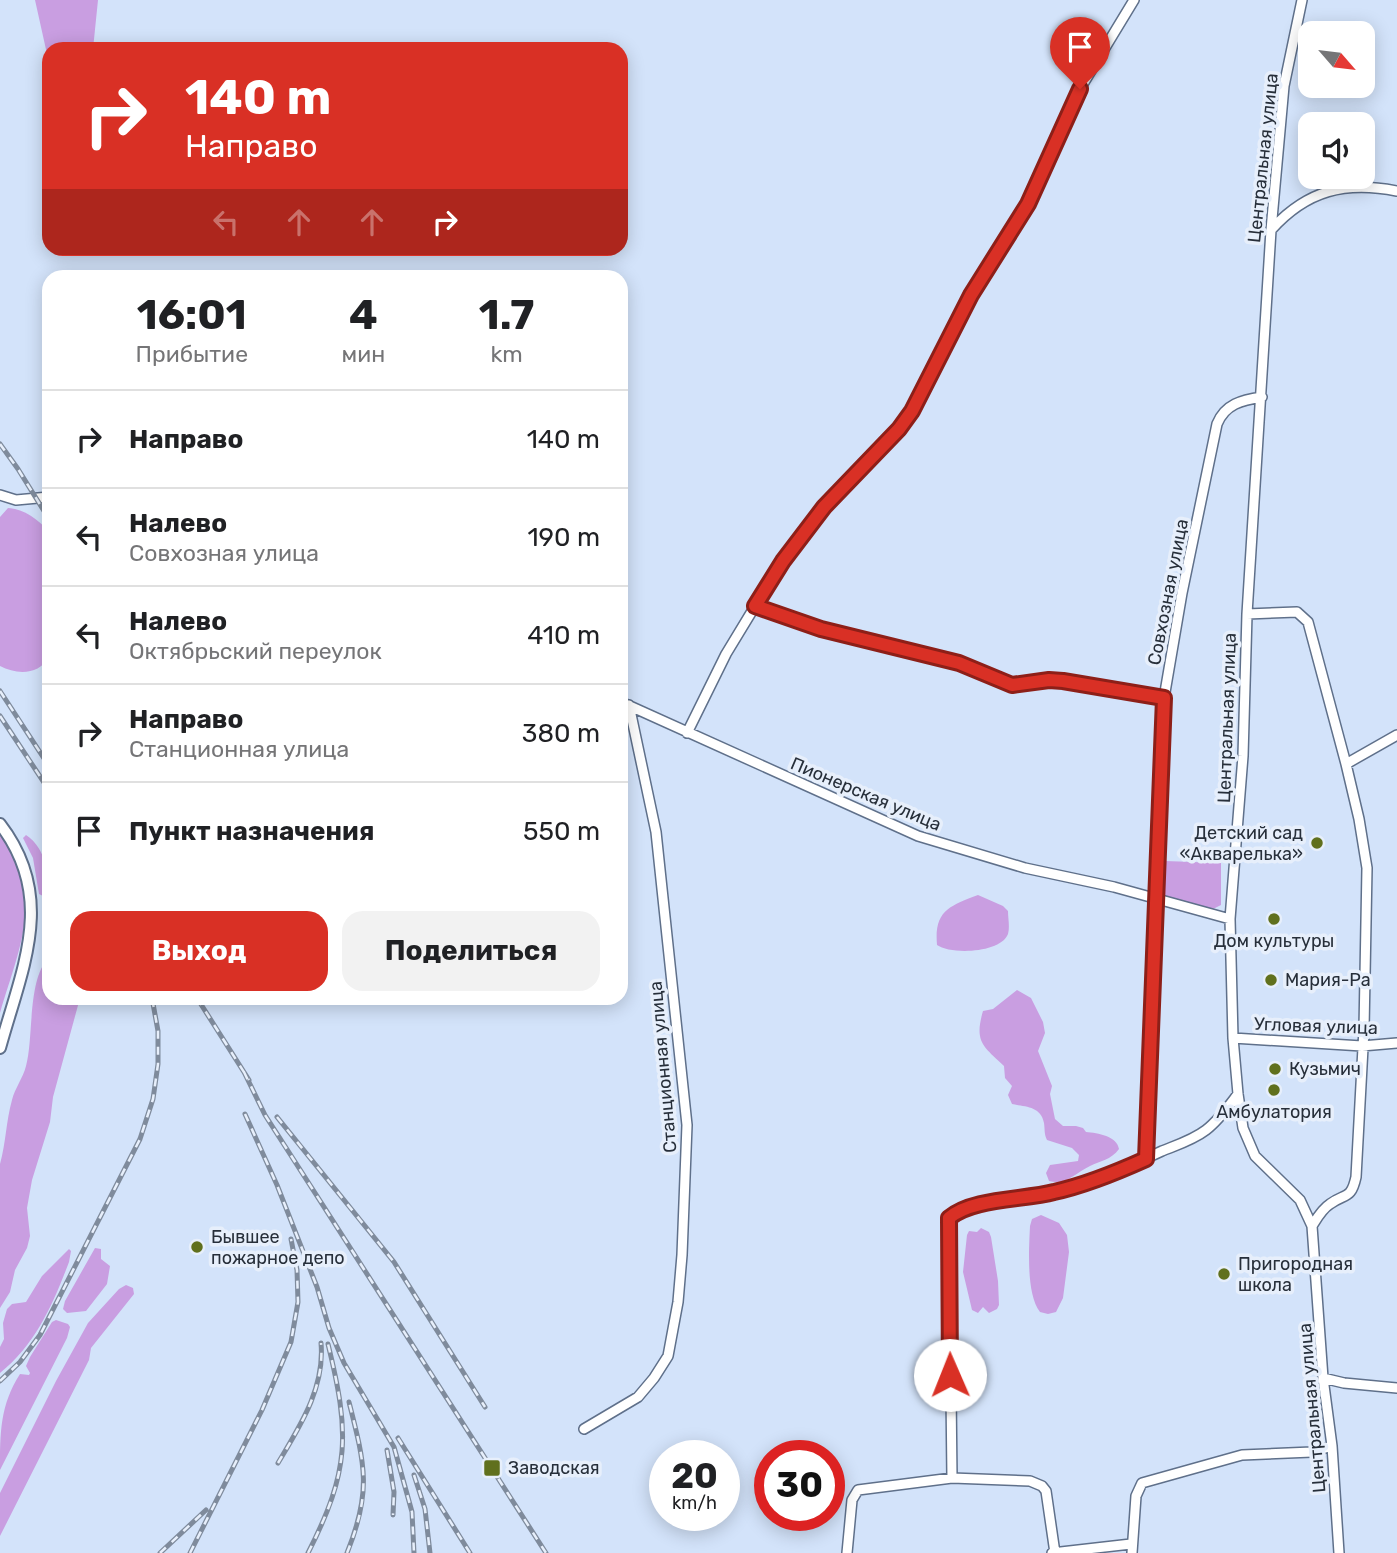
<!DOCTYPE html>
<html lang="ru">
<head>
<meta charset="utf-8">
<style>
	body { margin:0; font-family:Rubik,sans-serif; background:#f2f2f2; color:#202124; height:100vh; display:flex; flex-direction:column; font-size:26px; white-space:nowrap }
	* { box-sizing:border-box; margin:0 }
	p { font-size:23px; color:#757577 }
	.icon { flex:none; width:38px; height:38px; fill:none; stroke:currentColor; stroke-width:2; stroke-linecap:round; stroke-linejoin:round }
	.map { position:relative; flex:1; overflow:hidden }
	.side { position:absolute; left:42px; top:270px; width:586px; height:735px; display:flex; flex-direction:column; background:#fff; border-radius:21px; box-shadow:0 4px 18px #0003 }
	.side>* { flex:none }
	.guide { position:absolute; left:42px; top:42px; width:586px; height:214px; border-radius:21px; box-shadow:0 4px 18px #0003; background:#d93025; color:#fff; overflow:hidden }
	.needle { width:46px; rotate:118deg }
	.fabs { position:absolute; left:1298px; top:21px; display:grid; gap:14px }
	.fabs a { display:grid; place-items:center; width:77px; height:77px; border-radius:14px; background:#fff; box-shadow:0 4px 18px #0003; font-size:35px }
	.speed { position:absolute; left:649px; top:1440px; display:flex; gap:14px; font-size:35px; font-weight:700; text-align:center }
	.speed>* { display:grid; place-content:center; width:91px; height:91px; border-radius:50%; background:#fff; box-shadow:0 4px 18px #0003; line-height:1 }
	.speed small { font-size:18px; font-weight:400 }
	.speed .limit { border:10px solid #d22; background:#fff; color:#111 }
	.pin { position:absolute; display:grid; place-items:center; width:60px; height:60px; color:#fff; margin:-72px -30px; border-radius:50% 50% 50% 0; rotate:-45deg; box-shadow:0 0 7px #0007 }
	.pin .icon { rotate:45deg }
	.me { position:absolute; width:77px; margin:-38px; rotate:359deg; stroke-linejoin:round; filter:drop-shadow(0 0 5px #0008) }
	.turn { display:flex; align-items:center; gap:24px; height:147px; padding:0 28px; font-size:32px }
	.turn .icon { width:91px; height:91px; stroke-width:2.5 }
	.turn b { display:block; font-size:49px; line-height:60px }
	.lanes { display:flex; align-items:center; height:66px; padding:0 28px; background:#0003; justify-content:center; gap:35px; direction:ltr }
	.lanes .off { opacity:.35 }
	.eta { display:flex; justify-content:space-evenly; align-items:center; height:119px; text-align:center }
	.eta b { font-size:42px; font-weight:700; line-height:49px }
	.action { display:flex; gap:14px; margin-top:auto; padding:14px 28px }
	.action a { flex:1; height:80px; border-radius:21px; background:#d93025; color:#fff; font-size:28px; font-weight:700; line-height:80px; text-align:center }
	.action a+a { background:#f2f2f2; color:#202124 }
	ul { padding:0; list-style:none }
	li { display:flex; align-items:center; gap:21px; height:98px; padding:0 28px; border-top:2px solid #e0e0e0 }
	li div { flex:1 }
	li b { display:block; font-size:26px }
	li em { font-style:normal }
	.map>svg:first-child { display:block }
	.green { fill:#c99ee1 }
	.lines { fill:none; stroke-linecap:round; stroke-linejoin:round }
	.minor-casing { stroke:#5f708a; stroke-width:12 }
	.major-casing { stroke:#5f708a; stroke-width:14 }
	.minor { stroke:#fff; stroke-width:9 }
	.major { stroke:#fff; stroke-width:10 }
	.rail-casing { stroke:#7f8b9c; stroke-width:5 }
	.rail { stroke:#e7effb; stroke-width:2.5; stroke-dasharray:8; stroke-linecap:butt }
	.route-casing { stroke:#8d1f18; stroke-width:18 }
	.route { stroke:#d93025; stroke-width:12 }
	.poi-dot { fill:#60701d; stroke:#e7effb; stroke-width:2.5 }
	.labels { text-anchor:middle; stroke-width:7; stroke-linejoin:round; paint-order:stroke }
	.street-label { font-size:18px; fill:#272f3a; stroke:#e7effb }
	.poi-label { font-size:18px; fill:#272f3a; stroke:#e7effb; text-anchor:start }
</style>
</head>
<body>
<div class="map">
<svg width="1397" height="1553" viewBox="0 0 1397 1553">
	<rect width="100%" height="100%" fill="#d3e3fa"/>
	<path class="green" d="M35 0H98L93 49H49V63Z
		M8 508C25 509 38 520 49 531V657C39 675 17 675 0 666V517Z
		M0 832C11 848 22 867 25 886 31 928 11 974 0 1013Z
		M26 835C47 849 49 877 49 899L39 894 33 858 23 838Z
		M1165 861 1221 863V905L1213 909 1170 900 1163 894Z
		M978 895 1003 906 1008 911C1008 918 1010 927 1008 934 1001 953 951 955 937 945 934 911 949 906 978 895Z
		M49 957V998H80L53 1097 50 1122 32 1180 27 1208 30 1236 27 1248 15 1270 10 1292 0 1308V1164C6 1143 6 1121 12 1100 15 1088 23 1078 26 1066 34 1036 27 980 49 957Z
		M1017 990 1031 998 1043 1022 1045 1033 1038 1051 1052 1086 1050 1094 1055 1119 1063 1126H1076L1083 1128 1086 1132C1098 1133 1117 1136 1119 1149 1111 1160 1100 1161 1090 1166 1075 1173 1066 1186 1049 1181L1046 1173 1050 1165 1078 1161 1079 1155 1072 1148 1047 1140C1044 1134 1045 1130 1044 1123 1041 1106 1025 1107 1012 1104L1008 1095 1012 1086 1005 1078 1004 1066C983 1046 974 1042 983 1011L993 1009Z
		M1041 1215 1059 1223 1067 1235 1069 1252 1063 1298 1056 1312 1048 1314 1040 1312C1026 1294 1029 1249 1030 1226L1032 1219Z
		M981 1228 989 1232 991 1237 998 1281 999 1305 997 1309 989 1313 983 1307 978 1313 972 1310 963 1272 967 1235 969 1231 977 1232Z
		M95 1248 101 1249V1259L110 1266 107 1284 86 1311 67 1313 63 1309 65 1301Z
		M69 1249 71 1251 69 1262C53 1304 36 1344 0 1373V1347L4 1339 3 1323 7 1309 12 1304 26 1302 42 1276Z
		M126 1285 133 1288 134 1294 91 1348 89 1360 0 1536V1493L56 1381 88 1323 119 1289Z
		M56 1320 68 1324 70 1327 67 1338 0 1470C0 1433 0 1405 20 1374L29 1375 30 1373 26 1366 30 1357 52 1322Z"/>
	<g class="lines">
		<g class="minor-casing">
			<path id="minor" d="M1302 0 1284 86 1271 230 1247 614 1243 756 1230 919 1233 1038 1238 1094 1243 1128 1255 1156 1300 1200 1312 1226 1323 1378 1332 1446 1339 1553
				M1271 230C1307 190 1345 181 1397 191
				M0 495 16 500 49 497
				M755 606 821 629 959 663 1012 685 1049 680 1063 681 1164 698
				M1247 614 1297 612 1308 622 1346 764 1359 819 1367 868 1364 1029 1356 1177C1351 1200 1345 1193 1330 1204 1322 1209 1317 1218 1312 1226
				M621 702 918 836 1025 868 1114 887 1230 919
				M687 733 726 654 783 560 824 507 899 429 912 411 971 295 1028 204 1080 89 1134 0
				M1346 764 1397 735
				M1233 1038 1362 1046 1397 1043
				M1145 1159 1164 698 1182 593 1217 424C1225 404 1242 400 1262 397
				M1323 1378 1344 1383 1397 1388
				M584 1429 638 1397 654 1378 668 1356 678 1302 682 1255 687 1125 656 832 629 705
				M952 1478 949 1218C971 1199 1009 1201 1036 1196 1082 1188 1121 1170 1162 1151 1177 1145 1193 1140 1206 1130 1219 1120 1228 1107 1238 1094
				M847 1553 852 1500 858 1490 952 1478 1030 1481 1042 1486 1046 1491 1055 1553
				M1052 1553 1131 1544
				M1132 1553 1136 1496 1142 1483 1242 1455 1312 1452 1332 1446"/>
		</g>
		<g class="major-casing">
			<path id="major" d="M0 824C57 898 22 968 0 1048"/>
		</g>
		<use href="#minor" class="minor"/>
		<use href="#major" class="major"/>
		<g class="rail-casing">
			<path id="rail" d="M0 444 18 469 49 519
				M0 691 49 766
				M0 716 49 790
				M197 998 249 1080
				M244 1072 265 1115 546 1553
				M245 1114 277 1185 317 1287 329 1328 344 1363 394 1447 412 1512 414 1553
				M277 1117 394 1262 485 1407
				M0 1381 20 1362 40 1335 140 1139 153 1099 158 1064V1031L152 998
				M398 1438 470 1553
				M387 1450 394 1492 393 1515
				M278 1463C300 1426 325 1388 321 1343
				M414 1475 425 1509 430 1553
				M160 1553 206 1510
				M190 1553 262 1410 291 1342 298 1302 297 1270 291 1239
				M308 1553C350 1470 350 1434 328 1344
				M347 1553C372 1491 365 1465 349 1402"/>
		</g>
		<use href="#rail" class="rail"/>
	</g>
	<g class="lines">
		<g class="route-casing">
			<path id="route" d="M950 1375 949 1218C972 1198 1024 1200 1054 1192 1086 1185 1115 1173 1146 1159L1164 698 1063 681 1049 680 1012 685 959 663 821 629 755 606 783 561 824 507 899 429 912 411 971 295 1028 204 1080 89"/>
		</g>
		<use href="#route" class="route"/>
	</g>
	<g class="poi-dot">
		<circle cx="1317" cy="843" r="7"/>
		<circle cx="1274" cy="919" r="7"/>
		<circle cx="1271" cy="980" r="7"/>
		<circle cx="1275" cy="1069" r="7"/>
		<circle cx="1274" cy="1090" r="7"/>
		<circle cx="197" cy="1247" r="7"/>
		<circle cx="1224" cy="1274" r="7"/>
		<rect x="483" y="1459" width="18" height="18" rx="3.5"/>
	</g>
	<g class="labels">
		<g class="street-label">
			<text transform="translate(1263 158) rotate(-84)" y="6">Центральная улица</text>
			<text transform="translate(1168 592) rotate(-79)" y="6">Совхозная улица</text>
			<text transform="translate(1227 718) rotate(-88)" y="6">Центральная улица</text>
			<text transform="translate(866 794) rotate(23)" y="6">Пионерская улица</text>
			<text transform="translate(1316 1026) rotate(2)" y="6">Угловая улица</text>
			<text transform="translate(663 1067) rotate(-95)" y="6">Станционная улица</text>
			<text transform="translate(1312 1408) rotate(-95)" y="6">Центральная улица</text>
		</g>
		<g class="poi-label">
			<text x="1303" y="839" text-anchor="end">Детский сад<tspan x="1303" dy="21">«Акварелька»</tspan></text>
			<text x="1274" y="947" text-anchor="middle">Дом культуры</text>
			<text x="1285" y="986">Мария-Ра</text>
			<text x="1289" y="1075">Кузьмич</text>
			<text x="1274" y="1118" text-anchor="middle">Амбулатория</text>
			<text x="211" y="1243">Бывшее<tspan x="211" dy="21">пожарное депо</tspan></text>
			<text x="1238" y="1270">Пригородная<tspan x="1238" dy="21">школа</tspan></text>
			<text x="508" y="1474">Заводская</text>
		</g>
	</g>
</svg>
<div class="fabs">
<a><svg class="needle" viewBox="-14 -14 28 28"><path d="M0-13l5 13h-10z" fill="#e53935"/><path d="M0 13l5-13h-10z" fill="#757577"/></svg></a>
<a><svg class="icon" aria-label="sound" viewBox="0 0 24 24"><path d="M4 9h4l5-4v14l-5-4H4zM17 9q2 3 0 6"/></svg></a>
</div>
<div class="speed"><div>20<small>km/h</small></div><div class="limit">30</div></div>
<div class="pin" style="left:1080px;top:89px;background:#d93025"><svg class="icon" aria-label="arrive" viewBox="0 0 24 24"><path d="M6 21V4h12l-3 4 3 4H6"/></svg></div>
<svg class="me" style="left:950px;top:1375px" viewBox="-20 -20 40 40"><circle r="19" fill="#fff"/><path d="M0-13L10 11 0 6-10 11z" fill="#d93025"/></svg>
<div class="guide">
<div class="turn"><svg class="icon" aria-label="right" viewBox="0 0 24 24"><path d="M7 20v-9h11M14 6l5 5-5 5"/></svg><div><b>140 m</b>Направо</div></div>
<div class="lanes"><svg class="icon off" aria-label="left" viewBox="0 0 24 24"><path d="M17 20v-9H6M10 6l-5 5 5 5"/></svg><svg class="icon off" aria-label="ahead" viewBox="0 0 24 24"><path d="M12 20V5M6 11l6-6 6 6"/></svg><svg class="icon off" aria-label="ahead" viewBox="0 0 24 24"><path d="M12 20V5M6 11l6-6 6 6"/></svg><svg class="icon" aria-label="right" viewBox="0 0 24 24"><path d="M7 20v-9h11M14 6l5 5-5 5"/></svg></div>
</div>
<section class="side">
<div class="eta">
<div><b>16:01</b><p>Прибытие</p></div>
<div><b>4</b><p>мин</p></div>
<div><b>1.7</b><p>km</p></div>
</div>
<ul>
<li><svg class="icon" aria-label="right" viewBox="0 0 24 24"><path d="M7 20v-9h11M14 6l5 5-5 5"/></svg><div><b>Направо</b></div><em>140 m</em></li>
<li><svg class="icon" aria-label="left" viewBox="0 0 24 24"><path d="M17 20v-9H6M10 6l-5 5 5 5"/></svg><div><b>Налево</b><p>Совхозная улица</p></div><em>190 m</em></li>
<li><svg class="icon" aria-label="left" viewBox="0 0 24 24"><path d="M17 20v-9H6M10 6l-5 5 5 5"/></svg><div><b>Налево</b><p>Октябрьский переулок</p></div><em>410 m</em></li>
<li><svg class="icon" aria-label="right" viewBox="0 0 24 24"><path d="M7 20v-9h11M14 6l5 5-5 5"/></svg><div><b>Направо</b><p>Станционная улица</p></div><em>380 m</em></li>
<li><svg class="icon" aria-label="arrive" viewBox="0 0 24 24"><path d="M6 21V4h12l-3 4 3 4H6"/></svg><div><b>Пункт назначения</b></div><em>550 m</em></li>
</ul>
<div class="action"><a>Выход</a><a>Поделиться</a></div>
</section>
</div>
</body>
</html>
